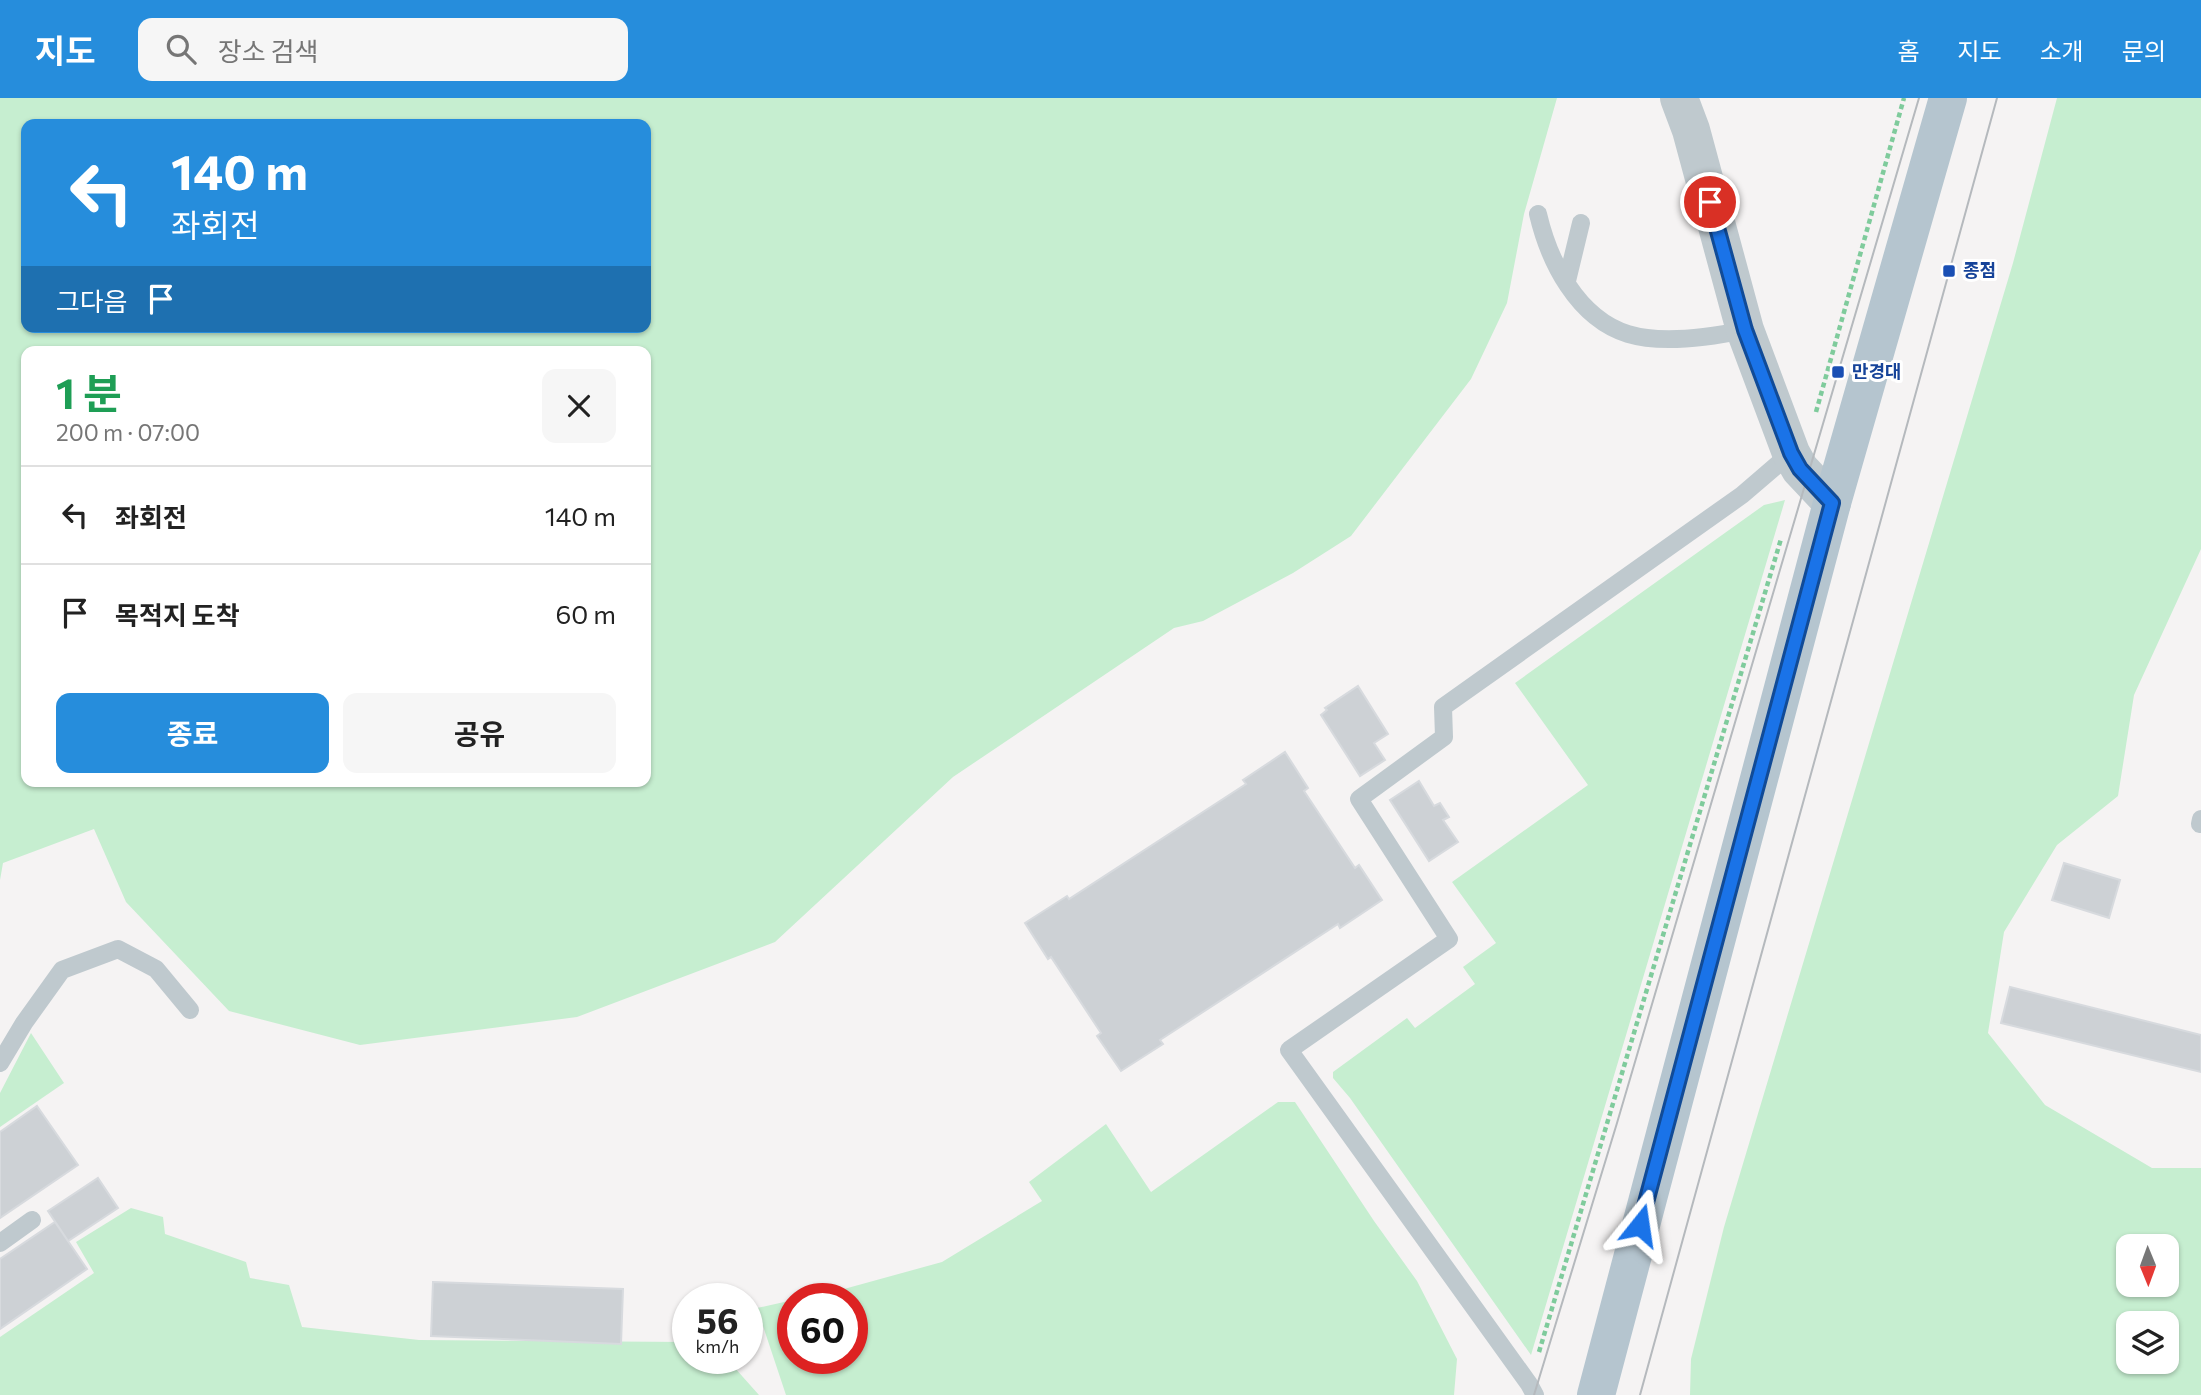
<!DOCTYPE html>
<html lang="ko">
<head>
<meta charset="utf-8">
<style>
	body { margin:0; font-family:Commissioner,"Noto Sans KR",sans-serif; background:#f6f6f6; color:#222; height:100vh; display:flex; flex-direction:column; font-size:26px; white-space:nowrap }
	* { box-sizing:border-box; margin:0 }
	p { font-size:23px; color:#767676 }
	.icon { flex:none; width:38px; height:38px; fill:none; stroke:currentColor; stroke-width:2; stroke-linecap:round; stroke-linejoin:round }
	.map { position:relative; flex:1; overflow:hidden }
	.panel { position:absolute; left:21px; top:248px; width:630px; height:441px; display:flex; flex-direction:column; background:#fff; border-radius:14px; box-shadow:0 2px 5px #0004 }
	.panel>* { flex:none }
	.top-card { position:absolute; left:21px; top:21px; width:630px; height:214px; border-radius:14px; box-shadow:0 2px 5px #0004; background:#268ddc; color:#fff; overflow:hidden }
	.needle { width:46px; rotate:179deg }
	.controls { position:absolute; left:2116px; top:1136px; display:grid; gap:14px }
	.controls a { display:grid; place-items:center; width:63px; height:63px; border-radius:14px; background:#fff; box-shadow:0 2px 5px #0004; font-size:35px }
	.speed { position:absolute; left:672px; top:1185px; display:flex; gap:14px; font-size:35px; font-weight:700; text-align:center }
	.speed>* { display:grid; place-content:center; width:91px; height:91px; border-radius:50%; background:#fff; box-shadow:0 2px 5px #0004; line-height:1 }
	.speed small { font-size:18px; font-weight:400 }
	.speed .limit { border:10px solid #d22; background:#fff; color:#111 }
	.pin { position:absolute; display:grid; place-items:center; width:60px; height:60px; color:#fff; margin:-30px; border:4px solid #fff; border-radius:50%; box-shadow:0 2px 7px #0007 }
	.me { position:absolute; width:77px; margin:-38px; rotate:15deg; stroke-linejoin:round; filter:drop-shadow(0 0 5px #0008) }
	.turn { display:flex; align-items:center; gap:24px; height:147px; padding:0 35px; font-size:32px }
	.turn .icon { width:91px; height:91px; stroke-width:2.5 }
	.turn b { display:block; font-size:49px; line-height:60px }
	.then { display:flex; align-items:center; height:66px; padding:0 35px; background:#0003; gap:14px; font-size:26px }
	.round { display:grid; place-items:center; flex:none; width:74px; height:74px; border-radius:14px; background:#f6f6f6 }
	.headline { display:flex; align-items:center; justify-content:space-between; height:119px; padding:0 35px }
	h1 { font-size:42px; font-weight:700; line-height:52px; color:#1e9e55 }
	.button { display:flex; gap:14px; margin-top:auto; padding:14px 35px }
	.button a { flex:1; height:80px; border-radius:14px; background:#268ddc; color:#fff; font-size:28px; font-weight:700; line-height:80px; text-align:center }
	.button a+a { background:#f6f6f6; color:#222 }
	ul { padding:0; list-style:none }
	li { display:flex; align-items:center; gap:21px; height:98px; padding:0 35px; border-top:2px solid #e0e0e0 }
	li div { flex:1 }
	li b { display:block; font-size:26px }
	li em { font-style:normal }
	header { display:flex; align-items:center; gap:42px; box-sizing:border-box; height:98px; padding:0 35px; background:#268ddc; color:#fff }
	header strong { font-size:33px }
	nav { display:flex; gap:38px; margin-inline-start:auto; font-size:24px }
	.search { width:490px; height:63px; background:#f6f6f6; display:flex; align-items:center; gap:18px; box-sizing:border-box; padding:0 24px; border-radius:14px; color:#767676; font-size:26px }
	.map>svg:first-child { display:block }
	.green { fill:#c6eed0; fill-rule:evenodd }
	.building { fill:#cdd1d5; stroke:#d7dade; stroke-width:2 }
	.lines { fill:none; stroke-linecap:round; stroke-linejoin:round }
	.path { stroke:#7fcb9c; stroke-width:4.5; stroke-dasharray:5 3.5; stroke-linecap:butt }
	.service { stroke:#bfc9ce; stroke-width:18 }
	.tertiary { stroke:#bfc9ce; stroke-width:38 }
	.primary { stroke:#b5c5cf; stroke-width:38 }
	.tram { stroke:#b5b9bd; stroke-width:2 }
	.route-casing { stroke:#114b97; stroke-width:18 }
	.route { stroke:#1a73e8; stroke-width:12 }
	.transit-dot { fill:#1a4fb4; stroke:#fff; stroke-width:2.5 }
	.labels { text-anchor:middle; stroke-width:6; stroke-linejoin:round; paint-order:stroke }
	.transit-label { font-size:18px; font-weight:bold; fill:#164399; stroke:#fff; text-anchor:start }
</style>
</head>
<body>
<header>
<strong>지도</strong>
<div class="search"><svg class="icon" aria-label="search" viewBox="0 0 24 24"><circle cx="10" cy="10" r="6"/><path d="M15 15l6 6"/></svg>장소 검색</div>
<nav><a>홈</a><a>지도</a><a>소개</a><a>문의</a></nav>
</header>
<div class="map">
<svg width="2201" height="1297" viewBox="0 0 2201 1297">
	<rect width="100%" height="100%" fill="#f5f3f3"/>
	<path class="green" d="M0 0H1557L1524 116 1507 205 1471 281 1351 438 1293 475 1203 523 1174 530 953 679 775 844 577 919 360 947 229 913 126 804 94 731 3 765 0 782ZM646 26V229H26V26ZM26 254H646V684H26Z
		M2057 0H2201V451L2134 597 2118 698 2057 747 2004 834 1988 935 2045 1007 2152 1070H2201V1297H1690L1691 1261 1724 1129 2013 165ZM2128 1148H2166V1186H2128ZM2128 1225H2166V1264H2128Z
		M1785 402 1531 1257 1350 1000 1333 980V974L1407 920 1415 930 1475 886 1463 869 1496 845 1452 784 1588 687 1515 585 1764 407Z
		M31 935 64 985 0 1029V995Z
		M1278 1004H1295L1374 1123 1417 1183 1457 1261 1454 1297H786L757 1210 793 1202V1260H852V1200H800L844 1191 942 1164 1042 1103 1029 1084 1106 1026 1151 1094Z
		M131 1110 163 1119 165 1136 246 1164 250 1180 289 1187 302 1229 419 1242 688 1244V1260H730L734 1269 759 1297H0V1239L94 1175 76 1144Z"/>
	<path class="building" d="M1358 588 1388 636 1374 645 1385 662 1360 678 1321 617 1327 612 1325 610Z
		M1285 654 1308 690 1304 693 1355 770 1359 767 1382 802 1340 830 1338 826 1160 942 1163 946 1121 973 1097 938 1101 935 1051 859 1048 861 1025 825 1067 798 1069 801 1246 686 1243 682Z
		M1419 683 1434 708 1440 705 1449 719 1443 722 1458 744 1429 763 1390 702Z
		M2064 765 2120 782 2109 820 2052 802Z
		M2010 889 2201 937V974L2001 925Z
		M37 1008 78 1067 0 1120V1034Z
		M98 1080 118 1110 68 1143 48 1113Z
		M55 1124 87 1171 0 1231V1161Z
		M433 1184 623 1191 621 1246 431 1238Z"/>
	<g class="lines">
		<path class="path" d="M1816 314 1904 0
			M1539 1254 1781 441"/>
		<path class="service" d="M1538 116C1549 163 1577 220 1628 236 1661 246 1711 239 1745 232
			M1567 183 1581 125
			M2200 726 2201 721
			M0 965 24 925 62 872 118 851 156 871 190 912
			M0 1145 32 1122
			M1535 1297 1529 1286 1289 952 1449 841 1359 701 1444 639 1443 609 1742 397 1791 355"/>
		<path class="tertiary" d="M1679 0 1691 32 1745 232 1791 355 1800 371 1832 405"/>
		<path class="primary" d="M1596 1297 1832 405 1948 0"/>
		<path class="tram" d="M1534 1297 1617 1025 1919 0
			M1640 1297 1997 0"/>
	</g>
	<g class="lines">
		<g class="route-casing">
			<path id="route" d="M1640 1127 1832 405 1800 371 1791 355 1745 232 1710 104"/>
		</g>
		<use href="#route" class="route"/>
	</g>
	<g class="transit-dot">
		<rect x="1942" y="166" width="14" height="14" rx="3.5"/>
		<rect x="1831" y="267" width="14" height="14" rx="3.5"/>
	</g>
	<g class="labels">
		<g class="transit-label">
			<text x="1963" y="179">종점</text>
			<text x="1852" y="280">만경대</text>
		</g>
	</g>
</svg>
<div class="controls">
<a><svg class="needle" viewBox="-14 -14 28 28"><path d="M0-13l5 13h-10z" fill="#e53935"/><path d="M0 13l5-13h-10z" fill="#767676"/></svg></a>
<a><svg class="icon" aria-label="layers" viewBox="0 0 24 24"><path d="M12 4l9 5-9 5-9-5zM3 14l9 5 9-5"/></svg></a>
</div>
<div class="speed"><div>56<small>km/h</small></div><div class="limit">60</div></div>
<div class="pin" style="left:1710px;top:104px;background:#d93025"><svg class="icon" aria-label="arrive" viewBox="0 0 24 24"><path d="M6 21V4h12l-3 4 3 4H6"/></svg></div>
<svg class="me" style="left:1640px;top:1127px" viewBox="-20 -20 40 40"><path d="M0-17L14 15 0 8-14 15z" fill="#1a73e8" stroke="#fff" stroke-width="4"/></svg>
<div class="top-card">
<div class="turn"><svg class="icon" aria-label="left" viewBox="0 0 24 24"><path d="M17 20v-9H6M10 6l-5 5 5 5"/></svg><div><b>140 m</b>좌회전</div></div>
<div class="then">그다음<svg class="icon" aria-label="arrive" viewBox="0 0 24 24"><path d="M6 21V4h12l-3 4 3 4H6"/></svg></div>
</div>
<section class="panel">
<div class="headline"><div><h1>1 분</h1><p>200 m · 07:00</p></div><a class="round"><svg class="icon" aria-label="close" viewBox="0 0 24 24"><path d="M6 6l12 12M18 6L6 18"/></svg></a></div>
<ul>
<li><svg class="icon" aria-label="left" viewBox="0 0 24 24"><path d="M17 20v-9H6M10 6l-5 5 5 5"/></svg><div><b>좌회전</b></div><em>140 m</em></li>
<li><svg class="icon" aria-label="arrive" viewBox="0 0 24 24"><path d="M6 21V4h12l-3 4 3 4H6"/></svg><div><b>목적지 도착</b></div><em>60 m</em></li>
</ul>
<div class="button"><a>종료</a><a>공유</a></div>
</section>
</div>
</body>
</html>
